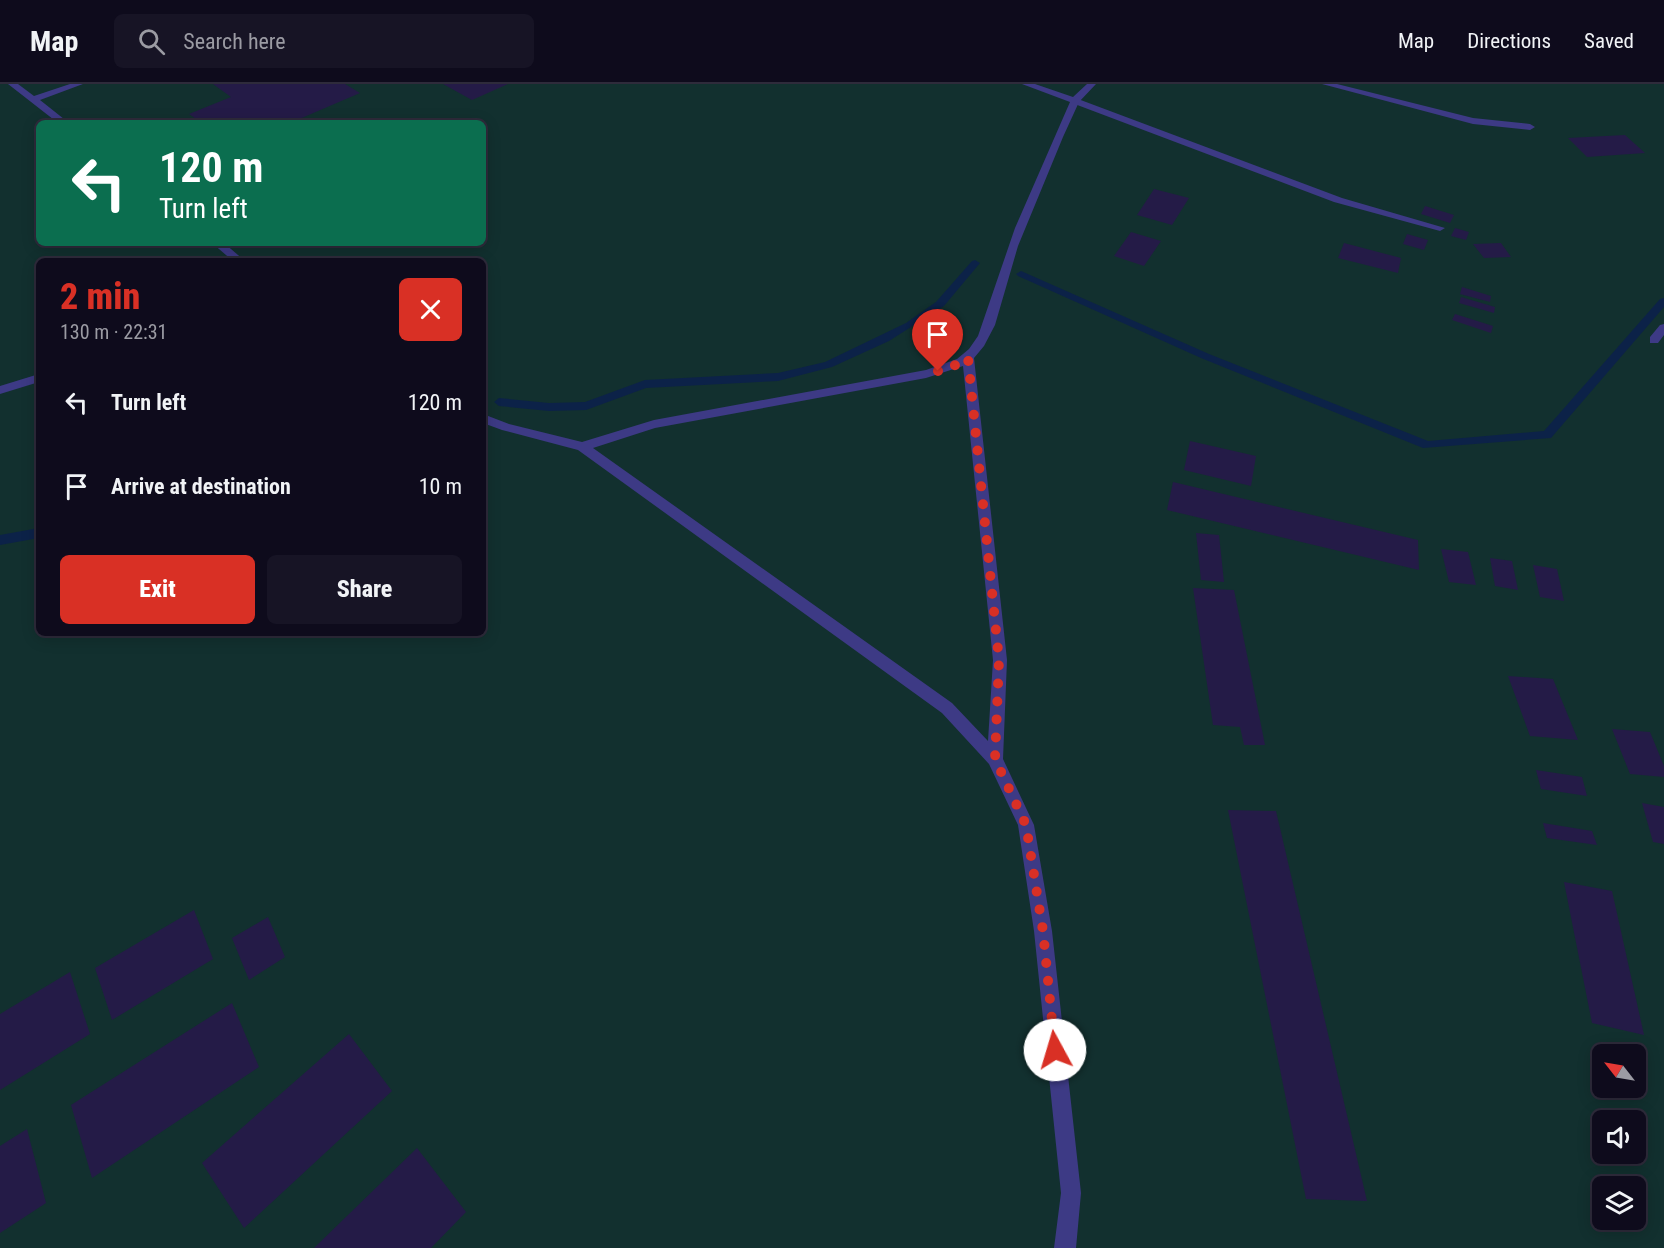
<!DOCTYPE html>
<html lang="en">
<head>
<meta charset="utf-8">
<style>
	body { margin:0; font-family:"Roboto Condensed",sans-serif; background:#171425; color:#f1f3f6; height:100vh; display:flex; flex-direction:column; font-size:22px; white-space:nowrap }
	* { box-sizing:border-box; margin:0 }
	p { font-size:20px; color:#9b9ba3 }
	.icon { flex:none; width:33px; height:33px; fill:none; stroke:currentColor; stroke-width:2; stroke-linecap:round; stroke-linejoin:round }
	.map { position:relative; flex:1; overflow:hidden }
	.drawer { position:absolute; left:36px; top:174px; width:450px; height:378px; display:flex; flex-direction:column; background:#0e0b1c; border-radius:9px; box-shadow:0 3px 15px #0003,0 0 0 2px #2e2b3b }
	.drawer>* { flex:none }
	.guide { position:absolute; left:36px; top:36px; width:450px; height:126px; border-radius:9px; box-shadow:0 3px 15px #0003,0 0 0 2px #2e2b3b; background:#0b6e4f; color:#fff; overflow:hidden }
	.needle { width:39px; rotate:301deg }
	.fabs { position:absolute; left:1592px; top:960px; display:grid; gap:12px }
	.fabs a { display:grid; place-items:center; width:54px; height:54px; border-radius:9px; background:#0e0b1c; box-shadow:0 3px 15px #0003,0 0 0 2px #2e2b3b; font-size:30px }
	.pin { position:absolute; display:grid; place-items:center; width:51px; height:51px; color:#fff; margin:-62px -26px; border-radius:50% 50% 50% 0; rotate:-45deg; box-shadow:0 0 6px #0007 }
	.pin .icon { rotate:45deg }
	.me { position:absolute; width:66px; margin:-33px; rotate:354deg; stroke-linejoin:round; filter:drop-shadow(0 0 4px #0008) }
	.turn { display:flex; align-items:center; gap:21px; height:126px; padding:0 24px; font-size:27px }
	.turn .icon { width:78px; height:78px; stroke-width:2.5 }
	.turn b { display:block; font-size:42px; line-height:51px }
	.round { display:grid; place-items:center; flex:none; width:63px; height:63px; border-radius:9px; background:#171425 }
	.headline { display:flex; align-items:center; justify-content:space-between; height:102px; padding:0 24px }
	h1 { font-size:36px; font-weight:800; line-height:45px; color:#d93025 }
	.action { display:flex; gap:12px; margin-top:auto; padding:12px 24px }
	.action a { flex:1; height:69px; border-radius:9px; background:#d93025; color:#fff; font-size:24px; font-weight:800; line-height:69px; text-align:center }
	.action a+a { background:#171425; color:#f1f3f6 }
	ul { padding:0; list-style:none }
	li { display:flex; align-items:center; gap:18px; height:84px; padding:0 24px }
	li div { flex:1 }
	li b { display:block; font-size:22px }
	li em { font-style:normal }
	header { display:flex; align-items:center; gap:36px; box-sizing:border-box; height:84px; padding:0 30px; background:#0e0b1c; border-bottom:2px solid #2e2b3b }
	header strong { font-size:28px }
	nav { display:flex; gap:33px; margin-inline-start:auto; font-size:21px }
	.search { width:420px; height:54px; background:#171425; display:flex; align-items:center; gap:15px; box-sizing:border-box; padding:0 21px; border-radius:9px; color:#9b9ba3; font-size:22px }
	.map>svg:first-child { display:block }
	.green { fill:#12302f; fill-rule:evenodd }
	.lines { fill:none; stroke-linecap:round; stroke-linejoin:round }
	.stream { fill:#0c2248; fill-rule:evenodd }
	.building { fill:#241b47 }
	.service { fill:#3d3a85; fill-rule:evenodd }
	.minor { fill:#3d3a85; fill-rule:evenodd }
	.route { stroke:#d93025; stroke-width:10; stroke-dasharray:0 18 }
</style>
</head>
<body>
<header>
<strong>Map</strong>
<div class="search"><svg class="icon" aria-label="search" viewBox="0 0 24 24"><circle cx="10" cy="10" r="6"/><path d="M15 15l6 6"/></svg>Search here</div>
<nav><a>Map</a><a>Directions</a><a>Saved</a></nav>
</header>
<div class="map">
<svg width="1664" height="1164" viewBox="0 0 1664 1164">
	<rect width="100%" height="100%" fill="#130f26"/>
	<path class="green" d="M0 0H1664V1164H0ZM39 39H483V159H39ZM39 177H483V549H39ZM1602 970H1635V1004H1602ZM1602 1036H1635V1070H1602ZM1602 1102H1635V1136H1602Z"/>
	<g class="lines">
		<path class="stream" d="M975 176 980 179 944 222 889 257 832 283 778 297 646 304 586 326 549 327 499 322 494 318 499 314 549 319 585 318 645 296 778 289 825 278 906 239 936 218 972 177Z
			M1021 187 1209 270 1428 357 1544 347 1660 215 1664 214V223L1551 354 1423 364 1201 274 1018 192 1016 190Z
			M39 444V454L0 461V451Z"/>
	</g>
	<path class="building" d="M213 0H345L360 9 290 39H202L189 30 231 13Z
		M443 0H508L472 16Z
		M1625 51 1645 69 1587 73 1568 54Z
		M1154 105 1189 114 1172 141 1137 131Z
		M1425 122 1454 131 1450 139 1421 130Z
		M1455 144 1469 148 1466 156 1451 152Z
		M1131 148 1161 157 1144 182 1114 172Z
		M1407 150 1428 156 1424 166 1403 160Z
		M1344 159 1401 174 1398 189 1338 174Z
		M1501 159 1511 173 1484 174 1473 160Z
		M1462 203 1491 212 1490 218 1460 210Z
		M1461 213 1495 223 1494 229 1459 219Z
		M1455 230 1493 242 1491 249 1452 236Z
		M1190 357 1256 372 1251 402 1184 386Z
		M1173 398 1418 456 1419 486 1167 426Z
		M1196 449 1219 451 1224 498 1201 496Z
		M1441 465 1468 468 1476 501 1449 498Z
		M1490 474 1512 477 1518 506 1495 502Z
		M1533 481 1557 485 1564 517 1540 513Z
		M1193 504 1234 506 1265 661H1244L1240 643 1213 641Z
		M1508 592 1553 595 1578 656 1530 652Z
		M1612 645 1650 648 1664 682V693L1630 690Z
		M1536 686 1582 693 1587 712 1541 705Z
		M1642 719 1664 723V760L1653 758Z
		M1228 726 1276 727 1367 1117 1306 1115Z
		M1543 739 1592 747 1597 761 1547 754Z
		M1564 798 1612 807 1644 951 1592 939Z
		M194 826 213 875 112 936 95 884Z
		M268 833 285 873 249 896 232 854Z
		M70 888 90 950 0 1006V930Z
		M232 919 259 983 92 1094 71 1021Z
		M349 950 392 1007 244 1144 202 1079Z
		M27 1045 46 1119 0 1149V1062Z
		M417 1064 466 1128 431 1164H314Z"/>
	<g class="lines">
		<path class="service" d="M1072 15H1078L1342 114 1445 144 1440 147 1334 118 1072 19Z
			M1664 240V251L1658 259H1650V253L1660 241Z"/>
		<path class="minor" d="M8 0H18L34 12 70 0H83L40 16 69 39H58Z
			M1022 0H1035L1073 13 1087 0H1096L1079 18 1063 53 1018 162 995 241 984 262 974 274 1007 576 1003 675 1034 741 1052 847 1081 1109 1076 1164H1054L1061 1109 1034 847 1018 741 989 680 942 629 578 366 502 346 483 339V330L509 340 582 358 654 336 926 286 957 275 969 265 978 252 1015 144 1070 18ZM963 282 993 576 988 657 952 619 593 364 655 344 926 294Z
			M1322 0H1337L1473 34 1530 40 1535 43 1530 46 1473 40Z
			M212 159H224L245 177H233Z
			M39 290V298L0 310V302Z"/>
	</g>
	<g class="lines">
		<path class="route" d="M938 287 950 284 968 274 999 576 995 675 1026 741 1043 847 1055 966"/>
	</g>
</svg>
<div class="fabs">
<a><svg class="needle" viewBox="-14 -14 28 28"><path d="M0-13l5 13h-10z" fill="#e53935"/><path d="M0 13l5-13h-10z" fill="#9b9ba3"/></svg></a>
<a><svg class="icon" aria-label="sound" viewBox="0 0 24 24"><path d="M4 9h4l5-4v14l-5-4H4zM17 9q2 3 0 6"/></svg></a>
<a><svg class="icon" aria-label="layers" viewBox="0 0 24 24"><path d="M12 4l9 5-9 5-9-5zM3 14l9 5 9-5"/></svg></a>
</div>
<div class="pin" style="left:938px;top:287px;background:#d93025"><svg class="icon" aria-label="arrive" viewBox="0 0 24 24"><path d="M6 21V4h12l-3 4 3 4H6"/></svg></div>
<svg class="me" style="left:1055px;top:966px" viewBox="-20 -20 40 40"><circle r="19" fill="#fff"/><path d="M0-13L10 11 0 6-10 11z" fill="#d93025"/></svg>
<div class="guide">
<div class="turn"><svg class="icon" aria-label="left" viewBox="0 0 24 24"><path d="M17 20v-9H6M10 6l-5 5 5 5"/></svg><div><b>120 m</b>Turn left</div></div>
</div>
<section class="drawer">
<div class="headline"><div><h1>2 min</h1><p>130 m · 22:31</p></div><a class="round" style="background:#d93025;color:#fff"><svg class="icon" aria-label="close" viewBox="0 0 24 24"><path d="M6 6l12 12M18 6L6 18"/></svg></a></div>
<ul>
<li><svg class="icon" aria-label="left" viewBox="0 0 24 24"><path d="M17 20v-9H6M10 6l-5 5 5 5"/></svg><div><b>Turn left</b></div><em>120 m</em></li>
<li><svg class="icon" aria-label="arrive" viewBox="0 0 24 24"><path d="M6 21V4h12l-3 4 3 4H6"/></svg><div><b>Arrive at destination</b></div><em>10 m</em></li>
</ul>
<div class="action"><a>Exit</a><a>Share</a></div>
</section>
</div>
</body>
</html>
